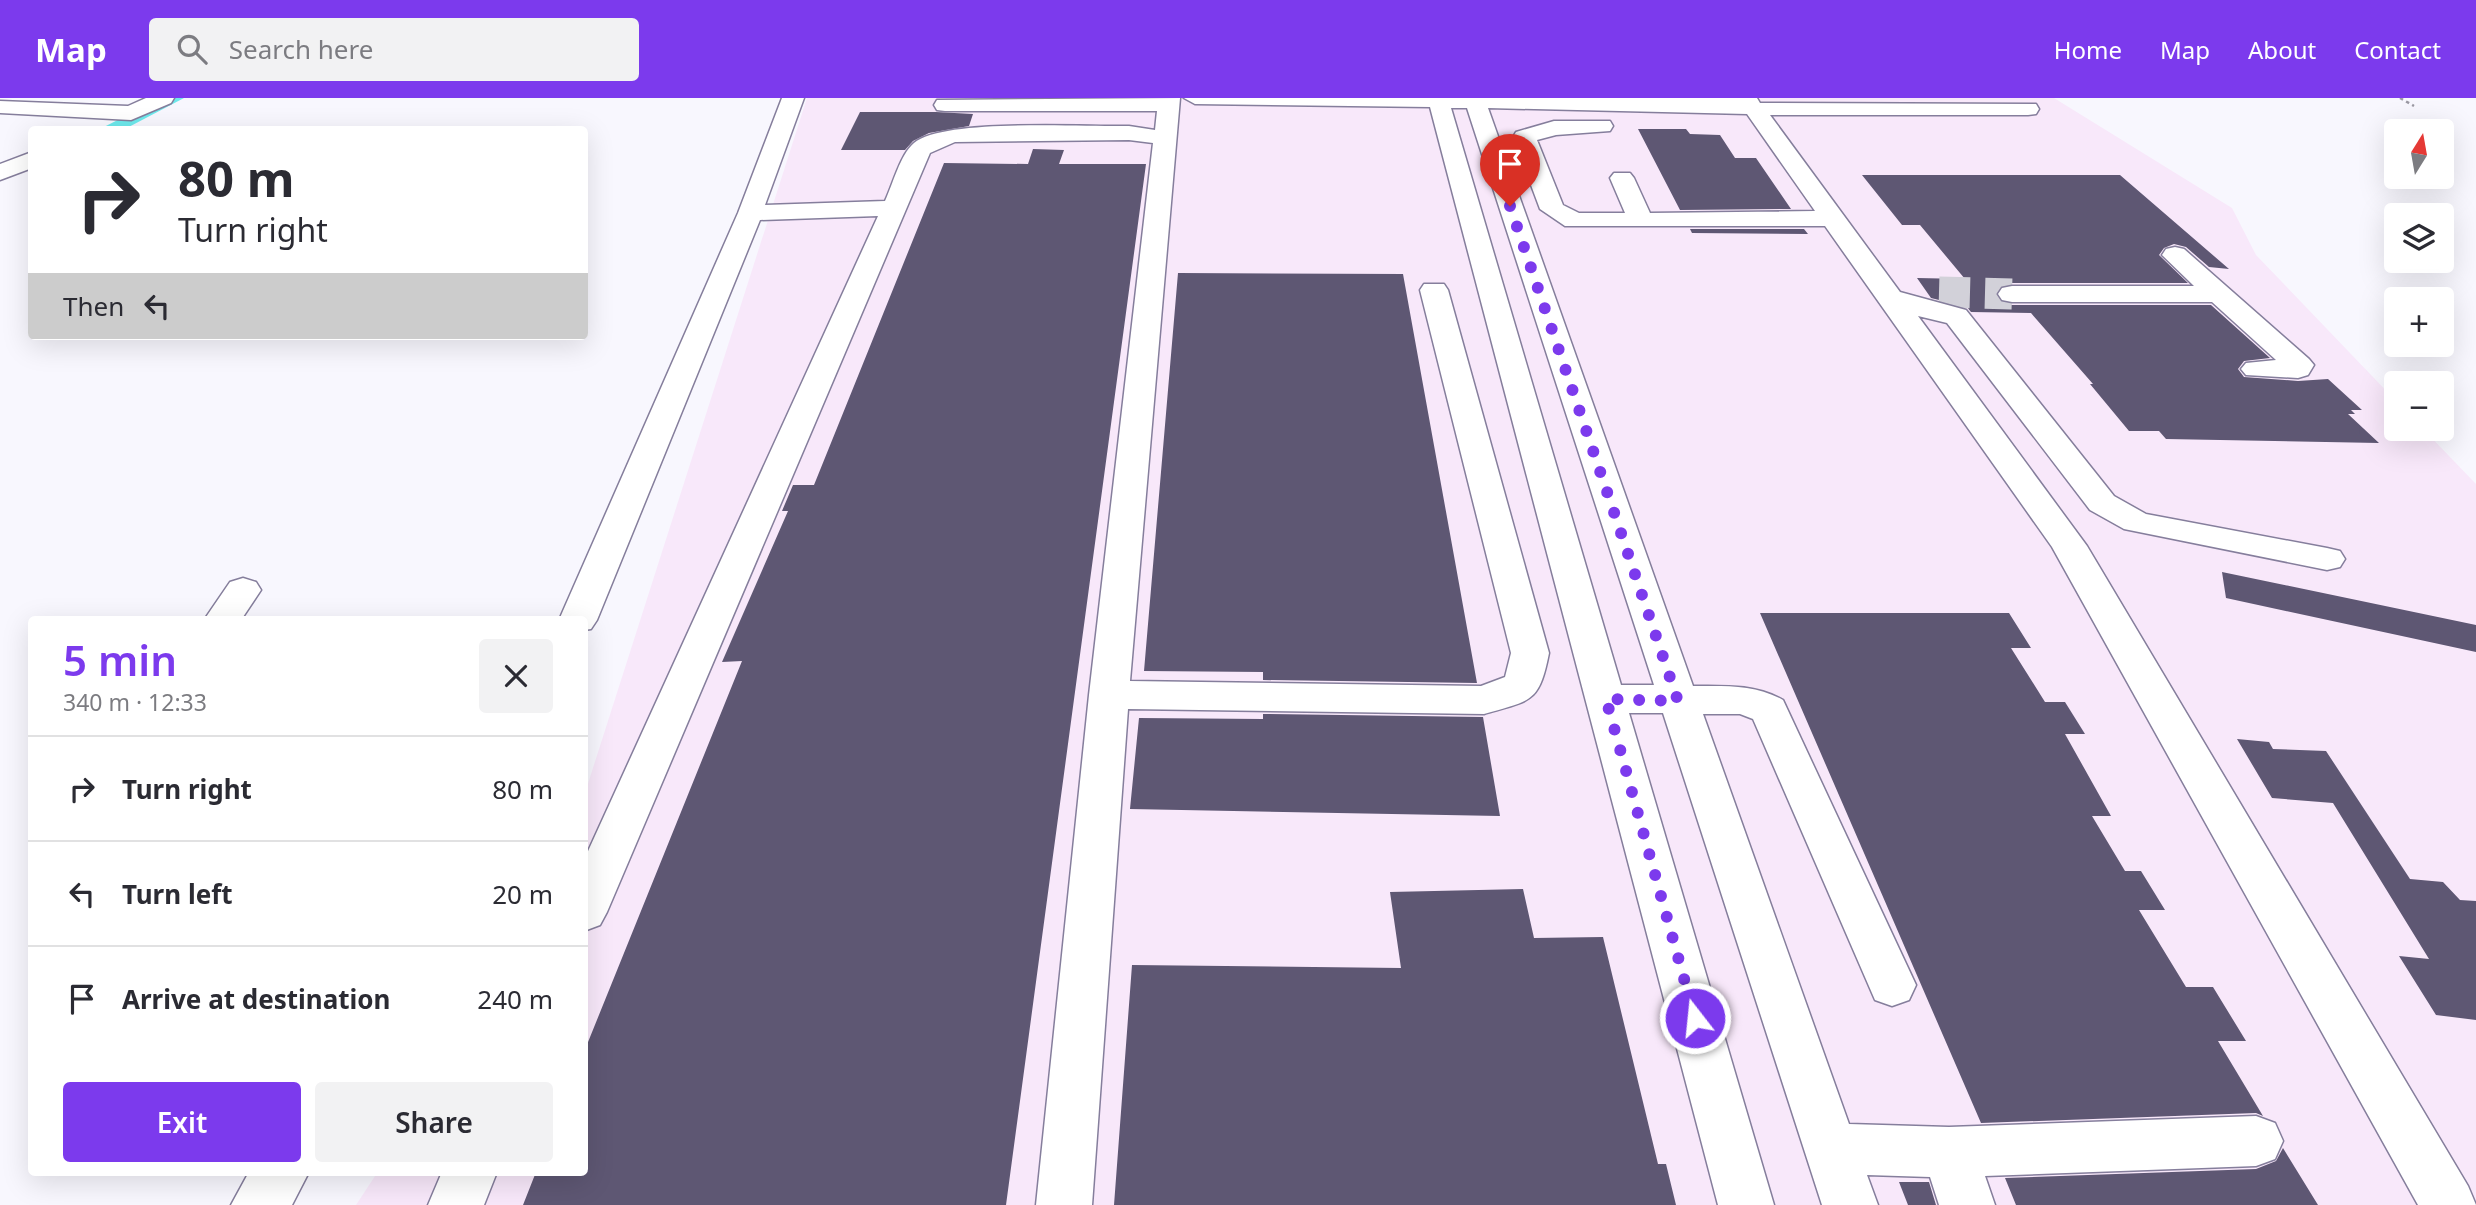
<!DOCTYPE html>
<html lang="en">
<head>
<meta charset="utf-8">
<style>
	body { margin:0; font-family:"Noto Sans",sans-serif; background:#f2f2f3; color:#2b2b33; height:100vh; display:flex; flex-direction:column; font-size:26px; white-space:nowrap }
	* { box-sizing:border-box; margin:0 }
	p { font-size:23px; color:#7c7c81 }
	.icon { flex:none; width:38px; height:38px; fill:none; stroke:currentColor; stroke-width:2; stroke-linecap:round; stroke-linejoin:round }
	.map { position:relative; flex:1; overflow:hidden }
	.panel { position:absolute; left:28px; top:518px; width:560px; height:560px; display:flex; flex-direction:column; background:#fff; border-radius:7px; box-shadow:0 7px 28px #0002 }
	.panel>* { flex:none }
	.top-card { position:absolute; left:28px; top:28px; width:560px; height:214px; border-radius:7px; box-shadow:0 7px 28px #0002; background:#fff; color:#2b2b33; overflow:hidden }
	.needle { width:46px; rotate:11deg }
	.fabs { position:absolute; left:2384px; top:21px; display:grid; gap:14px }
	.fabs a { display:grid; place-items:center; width:70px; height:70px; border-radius:7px; background:#fff; box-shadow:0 7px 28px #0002; font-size:35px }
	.pin { position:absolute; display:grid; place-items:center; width:60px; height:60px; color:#fff; margin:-72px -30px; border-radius:50% 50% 50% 0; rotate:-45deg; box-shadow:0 0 7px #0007 }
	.pin .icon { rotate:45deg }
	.me { position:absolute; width:77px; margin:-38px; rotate:344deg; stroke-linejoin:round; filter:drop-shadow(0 0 5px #0008) }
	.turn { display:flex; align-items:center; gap:24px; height:147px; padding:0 35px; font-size:32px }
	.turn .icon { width:91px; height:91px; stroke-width:2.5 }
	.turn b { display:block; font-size:49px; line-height:60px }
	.then { display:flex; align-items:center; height:66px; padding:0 35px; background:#0003; gap:14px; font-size:26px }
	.round { display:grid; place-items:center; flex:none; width:74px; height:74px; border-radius:7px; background:#f2f2f3 }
	.summary { display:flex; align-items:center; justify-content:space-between; height:119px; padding:0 35px }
	h1 { font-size:42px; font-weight:600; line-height:52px; color:#7c3aed }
	.button { display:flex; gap:14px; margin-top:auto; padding:14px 35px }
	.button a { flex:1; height:80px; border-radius:7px; background:#7c3aed; color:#fff; font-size:28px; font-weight:600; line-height:80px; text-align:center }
	.button a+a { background:#f2f2f3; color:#2b2b33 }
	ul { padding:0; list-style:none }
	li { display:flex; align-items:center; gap:21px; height:105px; padding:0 35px; border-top:2px solid #e1e1e2 }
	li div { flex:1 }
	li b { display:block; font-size:26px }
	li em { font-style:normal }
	header { display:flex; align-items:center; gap:42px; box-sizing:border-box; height:98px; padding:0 35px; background:#7c3aed; color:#fff }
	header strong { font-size:33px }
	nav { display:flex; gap:38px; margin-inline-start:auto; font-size:24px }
	.search { width:490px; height:63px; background:#f2f2f3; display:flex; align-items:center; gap:18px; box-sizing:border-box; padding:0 24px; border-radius:7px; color:#7c7c81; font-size:26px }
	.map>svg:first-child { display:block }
	.industrial { fill:#f8e8fa }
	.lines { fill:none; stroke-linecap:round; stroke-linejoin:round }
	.canal { fill:#6de9ec; fill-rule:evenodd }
	.building { fill:#5e5773 }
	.minor-tunnel { stroke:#d2d1d9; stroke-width:31; stroke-dasharray:31 15; stroke-linecap:butt }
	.minor-casing { stroke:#857e9c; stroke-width:3 }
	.path { stroke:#9b99a3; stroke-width:2.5; stroke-dasharray:3.5 3.5; stroke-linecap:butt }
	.minor { fill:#fff; fill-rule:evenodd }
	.route { stroke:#7c3aed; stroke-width:12; stroke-dasharray:0 21.6 }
</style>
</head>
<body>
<header>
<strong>Map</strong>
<div class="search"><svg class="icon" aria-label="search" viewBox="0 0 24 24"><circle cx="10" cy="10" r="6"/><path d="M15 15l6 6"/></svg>Search here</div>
<nav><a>Home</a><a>Map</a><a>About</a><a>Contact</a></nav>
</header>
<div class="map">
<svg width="2476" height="1107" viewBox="0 0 2476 1107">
	<rect width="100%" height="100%" fill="#f8f7fe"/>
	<path class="industrial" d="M807 0H2054L2232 110 2256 157 2396 303V331H2423L2476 386V1107H356L377 1075 584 1074 585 695Z"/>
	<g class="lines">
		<path class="canal" d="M161 0H184L123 32H98Z"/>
	</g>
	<path class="building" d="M860 14H936L973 16 969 28 929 35 913 43 905 52H841Z
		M1638 31H1686L1690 36 1720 37 1735 60H1756L1791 111 1680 112Z
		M1033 51 1064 52 1059 66H1146L1006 1107H523L536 1074H584V954L742 563 722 564 788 413H782L793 387H814L944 65 1028 66Z
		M1862 77H2120L2229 171 2209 169 2186 149 2174 146 2164 150 2159 157 2188 185H2012L2000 189 1996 195 2000 203 2012 207H2211L2270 260 2244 263 2238 271 2244 279 2298 283 2328 281 2362 312H2351L2355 316H2348L2379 345 2166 341 2159 333H2129L2090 286H2093L2031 215 1971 214 1967 209 1931 200 1917 180 1965 181 1920 127H1902Z
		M1690 131H1804L1808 136 1692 135Z
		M1178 175 1403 176 1477 585 1263 582V574L1144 573Z
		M2222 474 2476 527V554L2226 500Z
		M1760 515H2009L2031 550H2011L2045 604H2065L2085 636H2065L2111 718H2092L2125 773H2141L2165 812H2139L2186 889H2213L2246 943H2218L2263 1018 2256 1015 1981 1025Z
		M1263 616 1483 619 1500 718 1130 711 1139 620 1263 621Z
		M2237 641 2269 644 2273 651 2326 653 2410 781 2443 784 2460 802 2476 803V922L2436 917 2399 858 2429 861 2333 705 2272 700Z
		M1523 791 1534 840 1603 839 1658 1066H1666L1676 1107H1114L1132 867 1401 870 1390 794Z
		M2283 1050 2318 1107H2016L2005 1080 2256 1071 2276 1063Z
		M1899 1084H1929L1936 1107H1908Z"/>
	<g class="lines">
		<path class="minor-tunnel" d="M1939 194 2012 196"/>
		<g class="minor-casing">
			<path id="minor" d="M146 0H174L171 5 131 22 0 15V3L128 8Z
				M782 0H804L765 107 885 103C893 86 900 57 914 45 943 20 1085 29 1129 28L1155 32 1157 13H945L937 12 934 7 937 2 1180 0 1130 583 1481 588 1505 579 1511 555 1420 192 1424 186H1444L1448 192 1549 555C1539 605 1532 602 1484 616L1128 611 1092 1107H1036L1089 597 1153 45 1129 42 955 44 930 55 607 814 600 827 584 833V762L878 118 760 122 597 522 591 531 584 532V522H559L738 115Z
				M1184 0H1757L1760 5 2036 6 2039 11 2036 16 2028 17H1770L1900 194 1966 212 2114 398 2146 416 2327 450 2340 453 2345 461 2340 469 2327 472 2124 431 2090 412 1947 225 1918 218 2087 448 2468 1088 2476 1107H2418L2052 449 1825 128H1565L1540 111 1513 39 1516 34 1554 23H1610L1613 28 1610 33 1556 37 1537 42 1563 107 1579 115H1625L1610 80 1614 75H1630L1634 80 1650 115 1815 113 1747 16 1488 10 1693 588C1725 588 1755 586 1783 602L1916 887 1909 902 1892 908 1875 902 1753 621 1740 616H1703L1849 1026 1949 1029 2256 1018 2275 1025 2283 1043 2275 1061 2256 1068 1985 1078 1995 1107H1939L1930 1079 1867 1077 1878 1107H1822L1663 615H1629L1774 1107H1718L1430 9 1195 6ZM1451 10H1467L1654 587H1621Z
				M32 54V70L0 82V66Z
				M2175 149 2184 151 2309 261 2314 267 2308 277 2298 280 2246 277 2241 271 2246 265 2276 262 2212 204H2012L2002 202 1998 196 2002 190 2012 188H2194L2162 157 2166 151Z
				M243 480 256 484 261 492 241 522H204L230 484Z
				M249 1074H309L292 1107H231Z
				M442 1074H497L484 1107H428Z"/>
		</g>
		<path class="path" d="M2400 0 2414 8"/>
		<use href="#minor" class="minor"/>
	</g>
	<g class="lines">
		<path class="route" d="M1510 108 1678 603 1606 601 1695 920"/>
	</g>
</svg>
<div class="fabs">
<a><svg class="needle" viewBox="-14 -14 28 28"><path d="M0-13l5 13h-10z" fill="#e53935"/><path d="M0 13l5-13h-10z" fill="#7c7c81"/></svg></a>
<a><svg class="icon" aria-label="layers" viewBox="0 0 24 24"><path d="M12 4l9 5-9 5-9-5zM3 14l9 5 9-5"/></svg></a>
<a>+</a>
<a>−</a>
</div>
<div class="pin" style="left:1510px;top:108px;background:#d93025"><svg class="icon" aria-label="arrive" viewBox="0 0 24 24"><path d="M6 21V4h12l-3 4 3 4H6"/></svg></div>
<svg class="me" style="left:1695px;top:920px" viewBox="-20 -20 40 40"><circle r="17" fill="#7c3aed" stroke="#fff" stroke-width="3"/><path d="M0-11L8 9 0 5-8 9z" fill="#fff"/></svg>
<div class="top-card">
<div class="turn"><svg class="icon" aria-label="right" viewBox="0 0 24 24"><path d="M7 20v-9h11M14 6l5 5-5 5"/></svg><div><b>80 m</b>Turn right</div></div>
<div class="then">Then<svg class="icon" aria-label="left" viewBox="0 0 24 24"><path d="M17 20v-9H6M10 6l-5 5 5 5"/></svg></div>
</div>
<section class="panel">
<div class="summary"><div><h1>5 min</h1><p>340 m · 12:33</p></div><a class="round"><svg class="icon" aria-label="close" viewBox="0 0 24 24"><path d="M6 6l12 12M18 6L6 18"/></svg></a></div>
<ul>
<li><svg class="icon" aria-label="right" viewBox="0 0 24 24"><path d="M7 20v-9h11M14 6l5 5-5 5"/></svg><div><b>Turn right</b></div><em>80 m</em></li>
<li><svg class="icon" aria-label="left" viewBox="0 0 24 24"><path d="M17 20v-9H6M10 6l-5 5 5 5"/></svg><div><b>Turn left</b></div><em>20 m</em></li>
<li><svg class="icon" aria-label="arrive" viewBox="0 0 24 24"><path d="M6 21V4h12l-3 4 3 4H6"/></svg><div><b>Arrive at destination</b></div><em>240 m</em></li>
</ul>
<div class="button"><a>Exit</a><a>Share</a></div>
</section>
</div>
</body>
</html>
